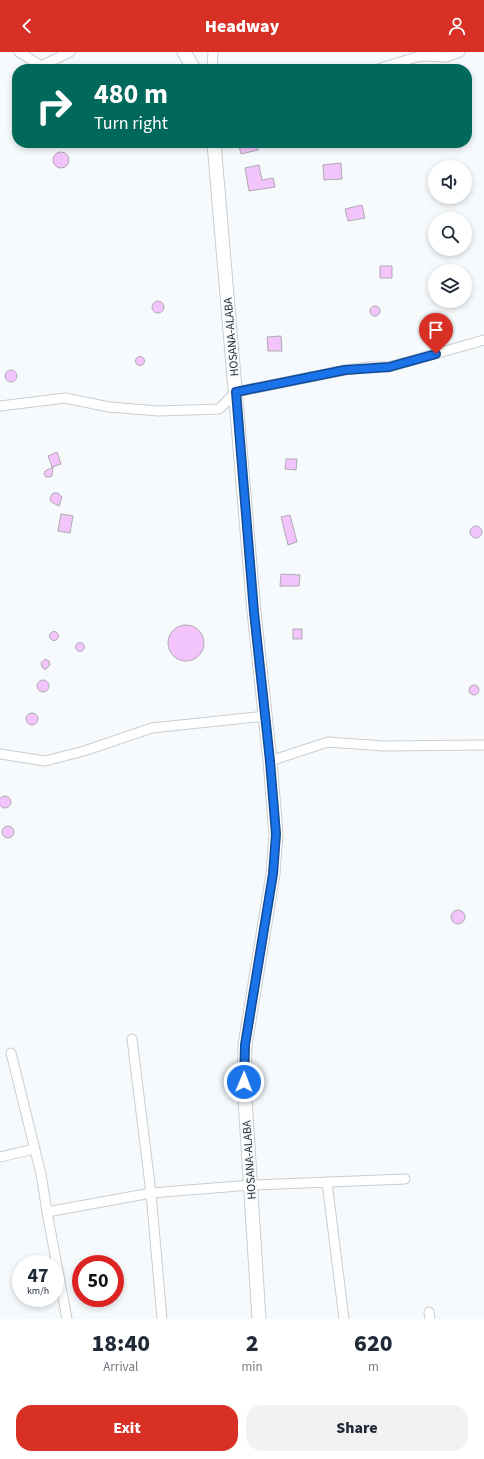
<!DOCTYPE html>
<html lang="en">
<head>
<meta charset="utf-8">
<style>
	body { margin:0; font-family:"Source Sans 3",sans-serif; background:#f2f2f3; color:#1f2937; height:100vh; display:flex; flex-direction:column; font-size:15px; white-space:nowrap }
	* { box-sizing:border-box; margin:0 }
	p { font-size:13px; color:#747a83 }
	.icon { flex:none; width:22px; height:22px; fill:none; stroke:currentColor; stroke-width:2; stroke-linecap:round; stroke-linejoin:round }
	.map { position:relative; height:1267px; overflow:hidden }
	.panel { display:flex; flex-direction:column; background:#fff; flex:1 }
	.panel>* { flex:none }
	.top-card { position:absolute; left:12px; top:12px; width:460px; height:84px; border-radius:16px; box-shadow:0 2px 6px #0003; background:#00695c; color:#fff; overflow:hidden }
	.fabs { position:absolute; left:428px; top:108px; display:grid; gap:8px }
	.fabs a { display:grid; place-items:center; width:44px; height:44px; border-radius:50%; background:#fff; box-shadow:0 2px 6px #0003; font-size:20px }
	.speed { position:absolute; left:12px; top:1203px; display:flex; gap:8px; font-size:20px; font-weight:700; text-align:center }
	.speed>* { display:grid; place-content:center; width:52px; height:52px; border-radius:50%; background:#fff; box-shadow:0 2px 6px #0003; line-height:1 }
	.speed small { font-size:10px; font-weight:400 }
	.speed .limit { border:6px solid #d22; background:#fff; color:#111 }
	.pin { position:absolute; display:grid; place-items:center; width:34px; height:34px; color:#fff; margin:-41px -17px; border-radius:50% 50% 50% 0; rotate:-45deg; box-shadow:0 0 4px #0007 }
	.pin .icon { rotate:45deg }
	.me { position:absolute; width:44px; margin:-22px; rotate:1deg; stroke-linejoin:round; filter:drop-shadow(0 0 3px #0008) }
	.turn { display:flex; align-items:center; gap:14px; height:84px; padding:0 16px; font-size:18px }
	.turn .icon { width:52px; height:52px; stroke-width:2.5 }
	.turn b { display:block; font-size:28px; line-height:34px }
	.eta { display:flex; justify-content:space-evenly; align-items:center; height:68px; text-align:center }
	.eta b { font-size:24px; font-weight:800; line-height:28px }
	.cta { display:flex; gap:8px; margin-top:auto; padding:8px 16px }
	.cta a { flex:1; height:46px; border-radius:16px; background:#d93025; color:#fff; font-size:16px; font-weight:800; line-height:46px; text-align:center }
	.cta a+a { background:#f2f2f3; color:#1f2937 }
	header { display:flex; justify-content:space-between; align-items:center; height:52px; padding:0 16px; background:#d93025; color:#fff; font-size:18px; font-weight:800 }
	.map>svg:first-child { display:block }
	.building { fill:#f3c4fb; stroke:#aeabaf }
	.lines { fill:none; stroke-linecap:round; stroke-linejoin:round }
	.minor-casing { stroke:#caced1; stroke-width:11 }
	.secondary-casing { stroke:#caced1; stroke-width:15 }
	.minor { stroke:#fff; stroke-width:9 }
	.secondary { stroke:#fff; stroke-width:13 }
	.route-casing { stroke:#114b97; stroke-width:10 }
	.route { stroke:#1a73e8; stroke-width:7 }
	.labels { text-anchor:middle; stroke-width:4; stroke-linejoin:round; paint-order:stroke }
	.street-label { font-size:12px; fill:#2c2d2f; stroke:#f6fafd }
</style>
</head>
<body>
<header><svg class="icon" aria-label="back" viewBox="0 0 24 24"><path d="M15 5l-7 7 7 7"/></svg>Headway<svg class="icon" aria-label="person" viewBox="0 0 24 24"><circle cx="12" cy="8" r="4"/><path d="M4 21q1-7 8-7t8 7"/></svg></header>
<div class="map">
<svg width="484" height="1267" viewBox="0 0 484 1267">
	<rect width="100%" height="100%" fill="#f6fafd"/>
	<path class="building" d="M257 91 258 98 241 102 239 94Z
		M53 108a8 8 0 1 1 16 0a8 8 0 1 1-16 0Z
		M341 111 342 127 324 128 323 113Z
		M259 113 262 128 273 126 275 135 249 139 245 116Z
		M362 153 365 166 348 169 345 157Z
		M380 214H392V226H380Z
		M152 255a6 6 0 1 1 12 0a6 6 0 1 1-12 0Z
		M370 259a5 5 0 1 1 10 0a5 5 0 1 1-10 0Z
		M281 284 282 299H268L267 285Z
		M135.5 309a4.5 4.5 0 1 1 9 0a4.5 4.5 0 1 1-9 0Z
		M5 324a6 6 0 1 1 12 0a6 6 0 1 1-12 0Z
		M57 400 61 412 52 415 48 404Z
		M286 407H297L296 418 285 417Z
		M53 415 52 424 50 425H46L44 422 45 419Z
		M53 441H58L62 445 59 454 51 450 50 446Z
		M61 462 73 464 70 481 58 479Z
		M290 463 297 490 288 493 281 465Z
		M470 480a6 6 0 1 1 12 0a6 6 0 1 1-12 0Z
		M281 522 300 523 299 534H280Z
		M168 591a18 18 0 1 1 36 0a18 18 0 1 1-36 0Z
		M293 577H302V587H293Z
		M49.5 584a4.5 4.5 0 1 1 9 0a4.5 4.5 0 1 1-9 0Z
		M75.5 595a4.5 4.5 0 1 1 9 0a4.5 4.5 0 1 1-9 0Z
		M45 607 49 609 50 613 45 618 42 615 41 611Z
		M37 634a6 6 0 1 1 12 0a6 6 0 1 1-12 0Z
		M469 638a5 5 0 1 1 10 0a5 5 0 1 1-10 0Z
		M26 667a6 6 0 1 1 12 0a6 6 0 1 1-12 0Z
		M-1 750a6 6 0 1 1 12 0a6 6 0 1 1-12 0Z
		M2 780a6 6 0 1 1 12 0a6 6 0 1 1-12 0Z
		M451 865a7 7 0 1 1 14 0a7 7 0 1 1-14 0Z"/>
	<g class="lines">
		<g class="minor-casing">
			<path id="minor" d="M19 0 41 14 70 0
				M212 17 213 0
				M378 17 420 4 446 5 460 0
				M0 354 65 346 109 355 158 359 219 357 236 340 345 318 369 315H389L484 288
				M0 702 45 709 84 699 152 676 266 664
				M270 709 328 690 384 694 484 693
				M132 987 151 1141 162 1267
				M11 1001 41 1122 47 1160 67 1267
				M0 1105 34 1097
				M327 1130 344 1267
				M47 1160 151 1141 251 1133 405 1127
				M429 1260 430 1267"/>
		</g>
		<g class="secondary-casing">
			<path id="secondary" d="M184 0 194 17
				M214 91 254 560 270 709 276 782 273 822 245 993 244 1031 259 1267"/>
		</g>
		<use href="#minor" class="minor"/>
		<use href="#secondary" class="secondary"/>
	</g>
	<g class="lines">
		<g class="route-casing">
			<path id="route" d="M244 1030 245 993 273 822 276 782 270 709 254 560 236 340 345 318 389 315 436 302"/>
		</g>
		<use href="#route" class="route"/>
	</g>
	<g class="labels">
		<g class="street-label">
			<text transform="translate(231 285) rotate(-95)" y="4">HOSANA-ALABA</text>
			<text transform="translate(249 1108) rotate(-94)" y="4">HOSANA-ALABA</text>
		</g>
	</g>
</svg>
<div class="fabs">
<a><svg class="icon" aria-label="sound" viewBox="0 0 24 24"><path d="M4 9h4l5-4v14l-5-4H4zM17 9q2 3 0 6"/></svg></a>
<a><svg class="icon" aria-label="search" viewBox="0 0 24 24"><circle cx="10" cy="10" r="6"/><path d="M15 15l6 6"/></svg></a>
<a><svg class="icon" aria-label="layers" viewBox="0 0 24 24"><path d="M12 4l9 5-9 5-9-5zM3 14l9 5 9-5"/></svg></a>
</div>
<div class="speed"><div>47<small>km/h</small></div><div class="limit">50</div></div>
<div class="pin" style="left:436px;top:302px;background:#d93025"><svg class="icon" aria-label="arrive" viewBox="0 0 24 24"><path d="M6 21V4h12l-3 4 3 4H6"/></svg></div>
<svg class="me" style="left:244px;top:1030px" viewBox="-20 -20 40 40"><circle r="17" fill="#1a73e8" stroke="#fff" stroke-width="3"/><path d="M0-11L8 9 0 5-8 9z" fill="#fff"/></svg>
<div class="top-card">
<div class="turn"><svg class="icon" aria-label="right" viewBox="0 0 24 24"><path d="M7 20v-9h11M14 6l5 5-5 5"/></svg><div><b>480 m</b>Turn right</div></div>
</div>
</div>
<section class="panel">
<div class="eta">
<div><b>18:40</b><p>Arrival</p></div>
<div><b>2</b><p>min</p></div>
<div><b>620</b><p>m</p></div>
</div>
<div class="cta"><a>Exit</a><a>Share</a></div>
</section>
</body>
</html>
